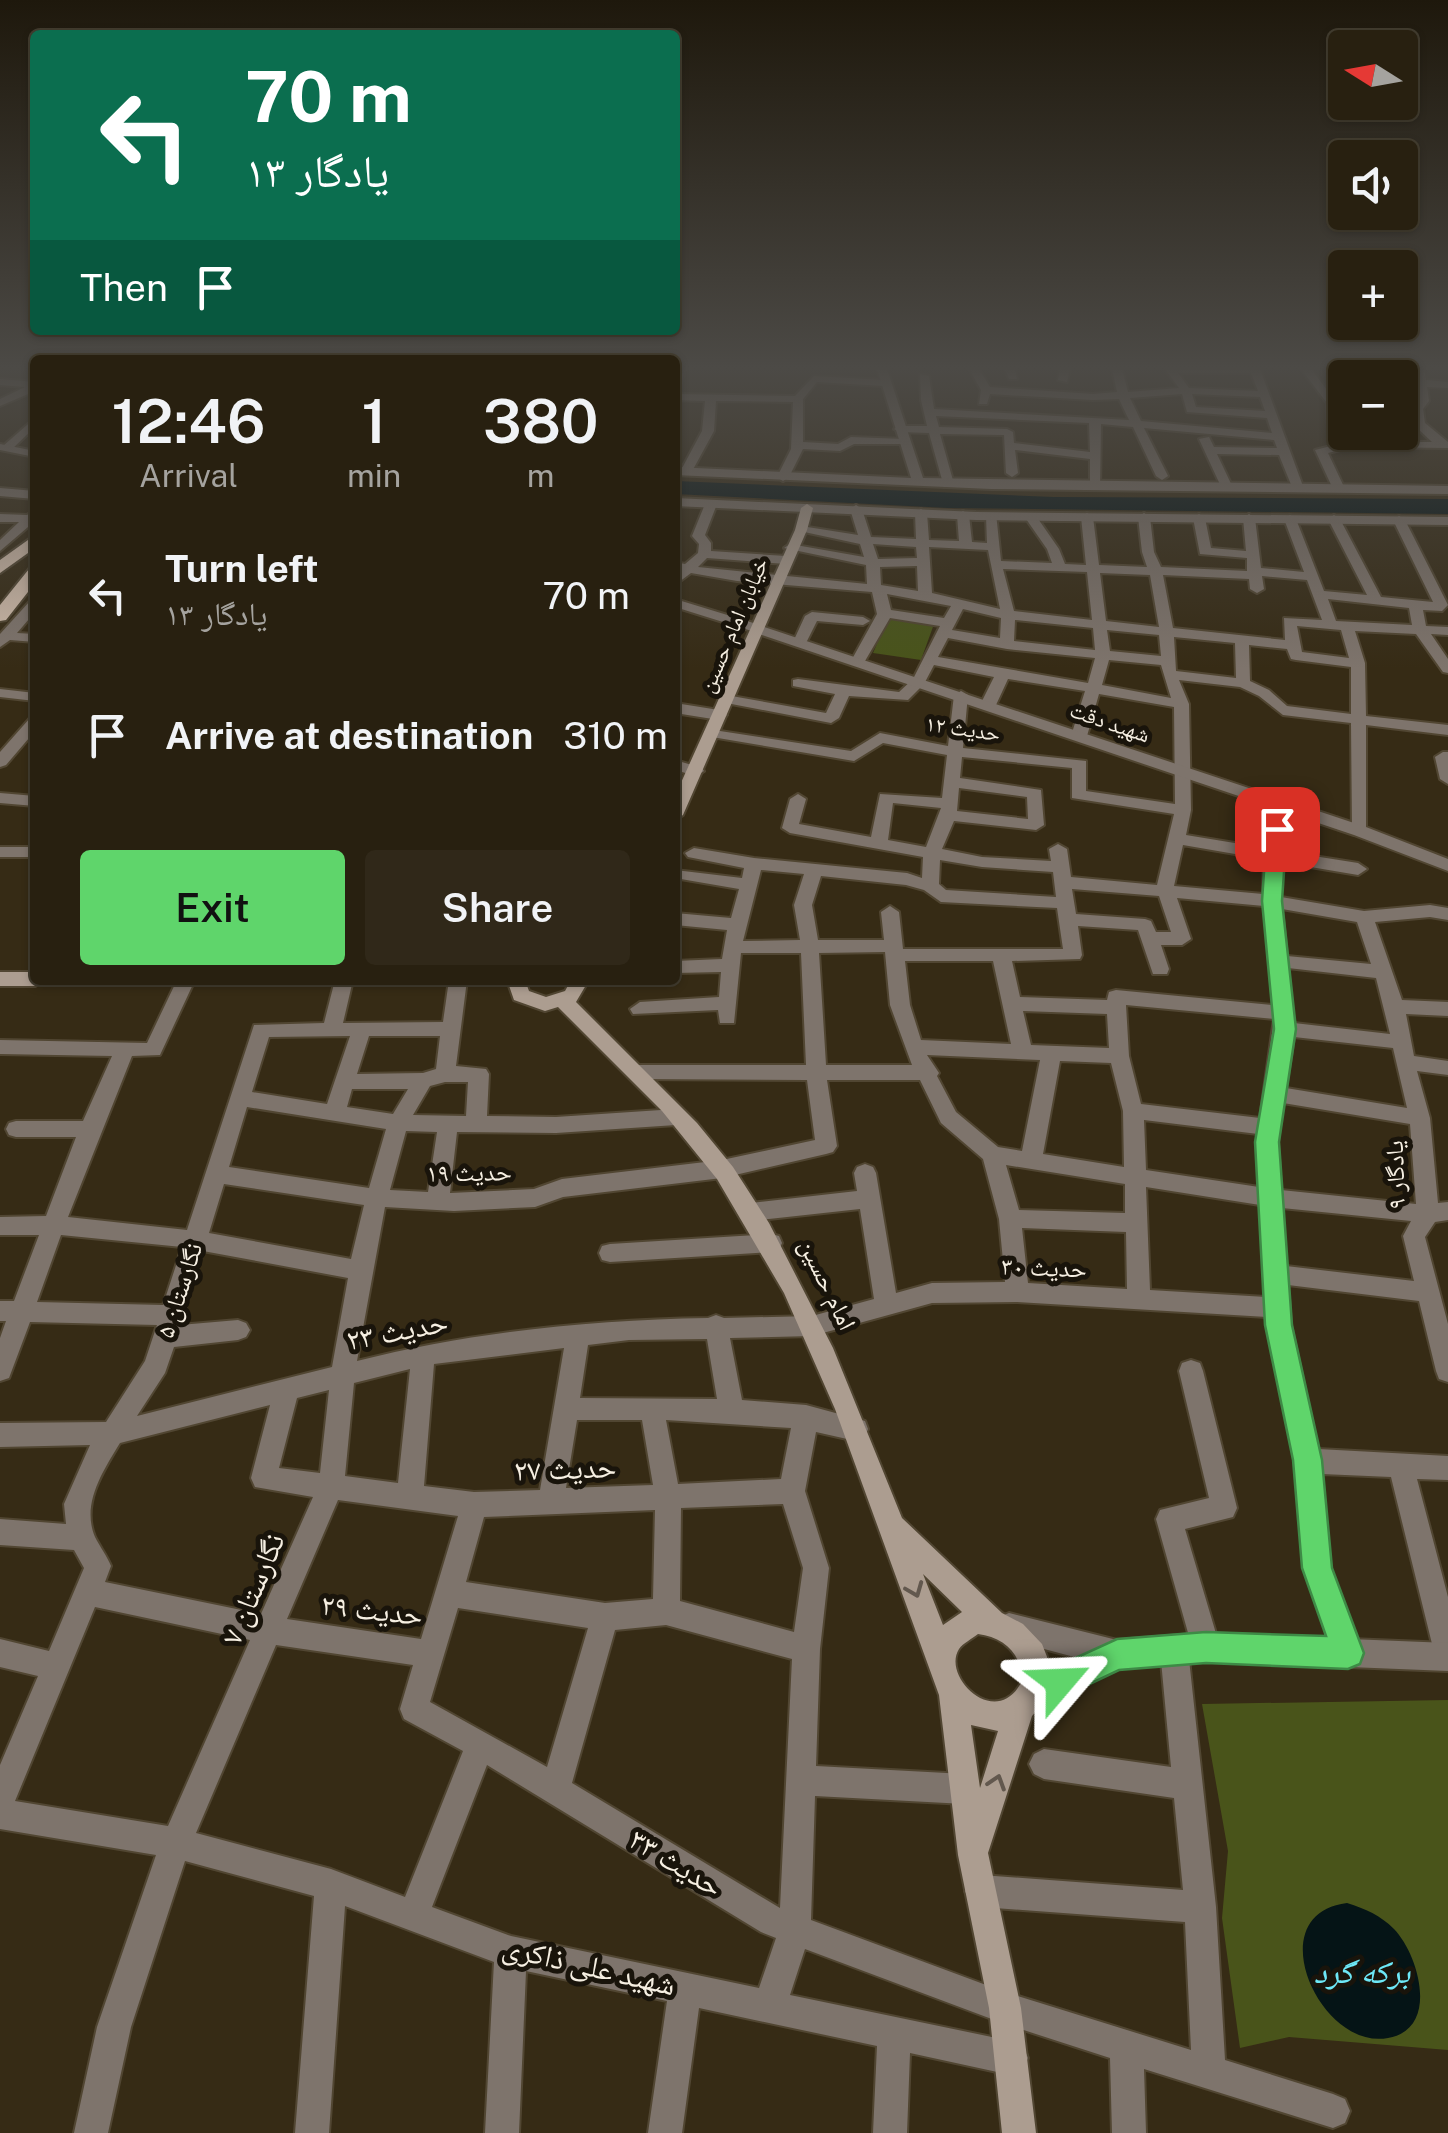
<!DOCTYPE html>
<html lang="en">
<head>
<meta charset="utf-8">
<style>
	body { margin:0; font-family:"Public Sans","Noto Naskh Arabic",sans-serif; background:#302819; color:#f1f3f6; height:100vh; display:flex; flex-direction:column; font-size:38px; white-space:nowrap }
	* { box-sizing:border-box; margin:0 }
	p { font-size:32px; color:#a5a39f }
	.icon { flex:none; width:55px; height:55px; fill:none; stroke:currentColor; stroke-width:2; stroke-linecap:round; stroke-linejoin:round }
	.map { position:relative; flex:1; overflow:hidden }
	.sheet { position:absolute; left:30px; top:355px; width:650px; height:630px; display:flex; flex-direction:column; background:#282010; border-radius:10px; box-shadow:0 2px 8px #0004,0 0 0 2px #443e30 }
	.sheet>* { flex:none }
	.guide { position:absolute; left:30px; top:30px; width:650px; height:305px; border-radius:10px; box-shadow:0 2px 8px #0004,0 0 0 2px #443e30; background:#0b6e4f; color:#fff; overflow:hidden }
	.needle { width:65px; rotate:281deg }
	.tools { position:absolute; left:1328px; top:30px; display:grid; gap:20px }
	.tools a { display:grid; place-items:center; width:90px; height:90px; border-radius:10px; background:#282010; box-shadow:0 2px 8px #0004,0 0 0 2px #443e30; font-size:50px }
	.pin { position:absolute; display:grid; place-items:center; width:85px; height:85px; color:#fff; margin:-42px; border-radius:20px; box-shadow:0 5px 15px #0006 }
	.me { position:absolute; width:110px; margin:-55px; rotate:64deg; stroke-linejoin:round; filter:drop-shadow(0 0 8px #0008) }
	.turn { display:flex; align-items:center; gap:35px; height:210px; padding:0 50px; font-size:45px }
	.turn .icon { width:130px; height:130px; stroke-width:2.5 }
	.turn b { display:block; font-size:70px; line-height:85px }
	.then { display:flex; align-items:center; height:95px; padding:0 50px; background:#0003; gap:20px; font-size:38px }
	.eta { display:flex; justify-content:space-evenly; align-items:center; height:170px; text-align:center }
	.eta b { font-size:60px; font-weight:600; line-height:70px }
	.primary-button { display:flex; gap:20px; margin-top:auto; padding:20px 50px }
	.primary-button a { flex:1; height:115px; border-radius:10px; background:#5fd56b; color:#111; font-size:40px; font-weight:600; line-height:115px; text-align:center }
	.primary-button a+a { background:#302819; color:#f1f3f6 }
	ul { padding:0; list-style:none }
	li { display:flex; align-items:center; gap:30px; height:140px; padding:0 50px }
	li div { flex:1 }
	li b { display:block; font-size:38px }
	li em { font-style:normal }
	.map>svg:first-child { display:block }
	.green { fill:#49541a }
	.water { fill:#051416 }
	.lines { fill:none; stroke-linecap:round; stroke-linejoin:round }
	.minor-casing { stroke:#514632; stroke-width:4 }
	.tertiary-casing { stroke:#514632; stroke-width:4 }
	.secondary-casing { stroke:#514632; stroke-width:4 }
	.primary-casing { stroke:#514632; stroke-width:4 }
	.minor { fill:#7e746c; fill-rule:evenodd }
	.tertiary { fill:#7e746c; fill-rule:evenodd }
	.secondary { fill:#ac9d90; fill-rule:evenodd }
	.primary { fill:#d0bcab; fill-rule:evenodd }
	.oneway { stroke:#62584e }
	.route { fill:#5fd56b; stroke:#3e8a46; stroke-width:2.5 }
	.labels { text-anchor:middle; stroke-width:10; stroke-linejoin:round; paint-order:stroke }
	.far-street-label { font-size:22px; fill:#f6efe2; stroke:#19140b }
	.street-label { font-size:25px; fill:#f6efe2; stroke:#19140b }
	.near-street-label { font-size:30px; fill:#f6efe2; stroke:#19140b }
	.near-water-label { font-size:32px; font-style:italic; fill:#6de8f7; stroke:#19140b }
</style>
</head>
<body>
<div class="map">
<svg width="1448" height="2133" viewBox="0 0 1448 2133">
	<rect width="100%" height="100%" fill="#362b15"/>
	<path class="green" d="M888 618 934 624 921 660 873 653Z
		M1448 1700V2050L1289 2037 1240 2048 1222 1918 1228 1851 1202 1704Z"/>
	<path class="water" d="M675 481 1054 497 1448 499V514L948 508 675 494Z
		M1347 1903C1366 1909 1380 1915 1394 1929 1419 1955 1440 2029 1388 2038 1320 2051 1258 1914 1347 1903Z"/>
	<g class="lines">
		<g class="minor-casing">
			<path id="minor" d="M676 369H686L680 385 675 388Z
				M969 369H979L990 387 1093 394 1117 392 1112 369H1122L1128 392 1179 388 1165 369H1260L1304 489 1294 492 1279 455 1217 454 1233 488 1223 491 1199 439 1209 437 1214 447 1277 448 1274 440 1144 428 1168 476 1162 480 1156 476 1133 427 1101 424 1100 489 1090 486V459L1015 450 1018 473 1012 477 1006 473 1004 435 940 434 954 484 944 487 929 433 900 432 894 429 900 426H927L921 400 920 374 929 376 934 409 1129 420 1119 399 1093 400 990 394 987 404H979L981 390ZM1178 373H1251L1258 391 1189 388ZM1182 394 1187 412 1267 418 1272 433 1141 421 1130 398ZM1192 394 1260 397 1265 411 1196 407ZM936 416 1089 423 1090 452 1014 443 1013 432 1007 429 939 427Z
				M1005 369H1015L1017 379H1009Z
				M1060 369H1070L1067 382 1058 380Z
				M1301 369H1311L1337 403 1340 430 1348 448 1328 453 1345 489 1343 492 1333 489 1315 450 1335 445 1328 430 1327 403Z
				M1414 369H1424L1426 380 1448 382V388L1427 387 1429 401 1423 409 1425 423 1448 442V448L1365 447 1363 445 1369 442H1432L1413 424V409L1419 401Z
				M814 376 884 380 889 383 884 386 817 382 803 399V442L838 444 851 437 904 439 910 442 908 444H854L840 451 803 449 789 477 783 481 777 477 791 449 793 402 716 401 714 431 690 475H682L680 472 702 431 705 401 675 400V394L795 396Z
				M0 379 35 382V391L0 406V399L25 387 0 385Z
				M35 418V427L11 450H3V446Z
				M0 488 35 491V499L0 496Z
				M711 500 717 504 705 535 711 543V551L786 556 793 560 786 564 707 558 698 567 867 584 866 565 784 548 790 544 864 557 860 544 795 530 801 526 858 535 850 509 856 505 862 509 871 537 916 539 915 513 921 509 927 513 929 540 959 541 957 515 963 511 969 515 972 542 987 543 986 516 996 513 1001 561 1052 563 1047 549 1024 516 1034 513 1059 549 1065 564 1086 565 1081 517 1087 513 1093 517 1099 565 1147 567 1142 552 1138 517 1144 513 1150 517 1154 552 1161 567 1247 571V558L1200 554 1193 518 1199 514 1205 518 1211 548 1246 551 1243 518 1249 514 1255 518 1261 568 1304 572 1284 519 1290 515 1296 519 1324 591 1367 595 1328 519 1334 515 1340 519 1381 597 1433 602 1393 520 1399 516 1405 520 1448 605 1442 611 1423 610 1426 626 1448 627V635L1431 634 1448 659V673L1443 672 1416 634 1355 631 1365 663 1366 716 1448 725V735L1366 725V835L1360 836 1352 831 1351 723 1283 715 1259 696 1240 687 1179 680 1189 704 1191 810 1186 835 1265 848 1273 805 1275 801H1287L1289 805 1282 851 1358 863 1367 869 1358 875 1281 862V897L1364 911 1430 905 1448 908V920L1430 917 1375 922 1402 1000 1448 1002V1016L1406 1014 1414 1056 1448 1061V1075L1417 1071 1430 1118 1438 1203 1448 1202V1220L1435 1222 1425 1237 1448 1324V1382L1439 1379 1436 1371 1419 1301 1288 1285 1291 1325 1318 1449 1448 1456V1480L1417 1479 1448 1597V1666L1438 1662 1434 1652 1391 1477 1322 1474 1330 1568 1362 1653 1358 1663 1348 1667 1338 1663 1304 1568 1295 1461 1267 1317 1017 1302 932 1303 812 1336 730 1338 742 1400 806 1405 865 1421 868 1429 865 1437 856 1441 816 1432 805 1491 829 1568 820 1649 816 1766 965 1774 976 1778 980 1789 976 1800 965 1804 815 1796 811 1920 1005 1992 1191 2050 1185 1922 981 1907 970 1902 965 1891 970 1880 981 1875 1183 1890 1174 1798 1044 1779 1034 1774 1029 1764 1034 1754 1044 1749 1171 1767 1160 1650 1164 1640 1174 1636 1184 1640 1188 1650 1216 1907 1225 2060 1333 2094 1345 2099 1350 2111 1345 2123 1333 2128 1144 2069 1146 2133H1112L1110 2058 1005 2024 805 1949 790 1995 1011 2041 1023 2046 1028 2058 1023 2070 1011 2075 910 2053 907 2133H873L877 2046 699 2008 682 2133H648L667 2001 526 1971 519 2133H485L494 1962 345 1906 329 2133H295L314 1896 185 1861 131 2027 108 2133H74L97 2027 156 1855 0 1829V1765L38 1676 0 1667V1639L49 1651 84 1568 74 1550 0 1545V1519L66 1524 64 1504 90 1445 0 1447V1423L106 1422 145 1361 157 1325 30 1322 9 1378 0 1381V1338L6 1321H0V1301H14L39 1235H0V1217L46 1216 76 1137H16L9 1135 6 1129 9 1123 16 1121H83L112 1056 0 1054V1040L147 1043 177 980H195L160 1055 132 1056 68 1217 187 1230 254 1025 324 1023 335 980H353L343 1023 443 1022 449 980H467L456 1066 486 1069 489 1074 487 1116 556 1117 676 1109 683 1111 686 1117 683 1123 676 1125 556 1133 457 1132 450 1193 534 1189 562 1179 722 1160 815 1140 807 1080 636 1079 626 1072 636 1065H806L801 953H741L734 1023H720L718 1010 633 1014 630 1009 640 1002 719 997 721 972 675 973V961L722 959 727 930 675 925V913L731 918 739 889 675 878V870L742 878 744 868 688 857 685 853 694 848 754 858 907 873 922 878 923 857 790 833 782 828 790 799 798 794 806 799 799 824 871 837 880 794 942 798 947 755 883 743 854 761 712 737 704 732 707 729 851 751 880 733 948 746 954 695 961 691 968 695 963 748 1086 761V791L1175 804 1174 707 1099 694 1087 736 1079 741 1071 736 1085 691 1008 679 996 705 988 710 980 705 994 677 934 665 924 684 908 700 849 696 839 718 831 723 721 702V696L726 695 826 713 835 694 793 686V680L798 679 899 692 913 679 940 626 890 618 865 661 858 665 851 661 877 614 872 592 737 581 691 573 675 585V574L678 571 675 570V562L685 564 698 553 699 544 692 536 705 504ZM873 544 916 547 917 558 878 559ZM929 547 988 550 1000 609 932 593ZM917 566 918 591 881 585 880 567ZM1003 569 1087 572 1092 620 1014 611ZM1100 573 1150 575 1159 627 1106 621ZM1163 575 1249 579 1250 589 1257 593 1264 589 1262 576 1307 580 1322 620 1284 618 1285 640 1173 628ZM887 594 951 606 944 618 891 610ZM1328 599 1409 608 1412 625 1336 621ZM963 609 1001 618 1000 638 952 630ZM1015 620 1093 628 1095 650 1014 641ZM1297 626 1341 630 1349 658 1302 652ZM1107 630 1159 635 1161 656 1110 651ZM1174 637 1235 643 1236 678 1176 671ZM948 638 1007 649 1095 658 1088 683 938 657ZM1249 645 1287 649 1291 659 1296 660 1351 667V714L1287 706 1269 690 1250 681ZM1109 660 1161 665 1171 698 1102 685ZM962 757 1072 768V798L1174 814 1157 885 1071 877 1067 849 1058 844 1049 849 1051 861 982 857 942 849 954 821 1036 830 1044 825 1041 790 960 778ZM959 788 1027 797 1028 819 957 811ZM893 803 941 808 926 847 888 840ZM1183 845 1264 859 1263 894 1174 886ZM940 860 982 867 1053 872 1056 897 946 890 939 884ZM761 870 804 874 794 905 800 940 743 941ZM821 876 906 885 924 890 941 902 1057 908 1063 949H903L899 912 890 906 881 912 884 940H818L812 905ZM1072 889 1159 896 1171 932H1156L1151 921 1145 919 1076 914ZM1177 898 1264 906 1273 1005 1116 990 1109 992 1107 1000 1020 997 1012 961 1080 959 1082 955 1078 926 1138 930 1153 974H1167L1169 969 1161 945H1182L1191 939ZM1282 909 1357 922 1371 964 1287 956ZM885 952 890 1005 912 1065H826L819 953ZM905 961H993L1011 1044 921 1040 910 1005ZM1288 968 1376 978 1390 1034 1294 1023ZM1126 1005 1274 1019 1260 1118 1141 1104 1129 1056ZM1023 1011 1107 1014 1109 1048 1031 1045ZM350 1036 327 1104 252 1092 269 1037ZM369 1036H440L436 1069 423 1073 357 1074ZM1294 1037 1393 1048 1407 1108 1286 1088ZM927 1055 1040 1060 1022 1151 998 1147 956 1112 937 1076 939 1073ZM1060 1061 1111 1063 1123 1111 1124 1167 1043 1154ZM827 1080H920L941 1123 983 1159 999 1219 1005 1282 932 1283 896 1293 876 1173 873 1167 865 1164 857 1167 854 1173 857 1191 751 1203 743 1206 740 1212 743 1218 751 1221 860 1209 874 1299 812 1316 724 1318 716 1315 708 1318C590 1320 471 1332 357 1361L385 1207 454 1211 535 1207 563 1197 722 1178 826 1154 833 1152 837 1146ZM445 1082H468L466 1116 413 1115 430 1086ZM352 1089H408L393 1114 347 1107ZM1283 1103 1410 1124 1416 1204 1281 1190 1278 1142ZM247 1107 386 1129 369 1188 229 1167ZM1144 1120 1258 1134 1259 1187 1146 1170ZM406 1131 437 1132 428 1192 390 1190ZM1006 1165 1125 1184V1213L1019 1210ZM224 1184 364 1205 351 1259 209 1233ZM1146 1187 1260 1205 1266 1297 1150 1290ZM1282 1208 1411 1221 1403 1236 1414 1281 1286 1266ZM1022 1228 1126 1232 1127 1289 1028 1283ZM61 1235 182 1247 163 1305 37 1302ZM203 1251 348 1278 332 1367 137 1416 165 1373 174 1347 238 1340 246 1337 250 1330 246 1323 238 1320 180 1325ZM707 1339 717 1399 580 1398 588 1345 629 1340ZM564 1348 540 1490 474 1492 424 1486 434 1364ZM410 1369 398 1483 345 1476 354 1383ZM329 1390 320 1473 279 1468 297 1398ZM270 1405 251 1478 255 1487 313 1497 261 1614 105 1582 111 1566C107 1556 100 1547 95 1537 81 1504 103 1471 120 1443ZM577 1420H642L653 1485 566 1488ZM666 1420 791 1428 781 1479 678 1484ZM338 1500 458 1516 421 1639 287 1619ZM783 1504 803 1568 794 1632 680 1601 681 1508ZM655 1510 653 1599 605 1603 466 1582 484 1517ZM95 1607 250 1640 168 1826 15 1801ZM458 1608 588 1628 547 1767 430 1702ZM666 1625 792 1659 780 1908 572 1783 615 1630ZM276 1645 413 1665 400 1709 404 1719 463 1751 405 1897 331 1869 196 1833ZM487 1765 761 1932 776 1938 759 1988 511 1936 432 1907Z
				M35 510V521L0 551V540L19 522H0V514L27 515Z
				M675 599 760 625 762 628 755 632 675 607Z
				M35 600V612L17 633 35 634V642L10 640 0 647V634L30 601Z
				M812 612 863 617 870 621 863 625 817 621 805 645H795L793 642 805 616Z
				M0 689 35 693V701L0 697Z
				M675 703 719 710 727 715 719 720 675 713Z
				M35 716V731L6 765 0 767V752L30 718Z
				M1443 752H1448V784L1440 779 1435 757Z
				M675 760 702 768 704 771 696 776 675 770Z
				M0 793 35 796V806L0 803Z
				M0 847H35V857H0Z
				M771 1234 779 1236 782 1243 779 1250 771 1252 610 1262 602 1260 599 1253 602 1246 610 1244Z
				M1191 1360 1200 1363 1203 1371 1237 1508 1233 1517 1185 1529 1220 1647 1216 1657 1206 1661 1196 1657 1192 1647 1156 1519 1160 1510 1209 1498 1179 1371 1182 1363Z"/>
		</g>
		<g class="tertiary-casing">
			<path id="tertiary" d="M877 369H887L923 478 1448 486V494L991 489 675 475V467L911 478Z
				M0 444 35 451V457L0 450Z
				M675 498 976 512 1448 517V525L976 520 675 506Z
				M755 624 1366 827 1448 859V871L1354 835 750 631V625Z
				M1009 1613 1117 1640 1206 1633 1448 1643V1671L1206 1661 1119 1668 1032 1709 1022 1705 1018 1695 1022 1685 1078 1658 999 1637 995 1627 999 1617Z"/>
		</g>
		<g class="secondary-casing">
			<path id="secondary" d="M807 504 813 508 807 530 683 815 675 820V796L795 530 801 508Z
				M0 972H35V980H44L35 986H0Z
				M507 980H525L529 991 546 997 565 991 571 980H589L576 1002 697 1123 733 1167 769 1223 833 1348 902 1518 1002 1613 1023 1624 1042 1644 1051 1667V1681L1041 1706 1032 1716 988 1853 1021 2008 1036 2133H1002L989 2008 958 1855 939 1695 835 1409 784 1293 717 1179 662 1111 558 1007 545 1011 514 1000ZM923 1574 962 1612 943 1625ZM978 1634C1004 1637 1022 1654 1022 1681 997 1731 941 1677 959 1649 963 1643 972 1639 978 1634ZM971 1725 998 1731 980 1788Z"/>
		</g>
		<g class="primary-casing">
			<path id="primary" d="M35 535V548L0 573V560Z
				M35 567V583L6 620 0 621V605L29 569Z"/>
		</g>
		<use href="#minor" class="minor"/>
		<use href="#tertiary" class="tertiary"/>
		<use href="#secondary" class="secondary"/>
		<use href="#primary" class="primary"/>
	</g>
	<defs><path id="oneway-chevron" d="M-2-3.5L2.5 0L-2 3.5" fill="none" stroke-width="1.6" stroke-linecap="round" stroke-linejoin="round" transform="scale(2.5)"/></defs>
	<g class="oneway">
		<use href="#oneway-chevron" transform="translate(915 1590) rotate(68)"/>
		<use href="#oneway-chevron" transform="translate(997 1782) rotate(-72)"/>
	</g>
	<linearGradient id="sky" x2="0" y2="1"><stop stop-color="#1e180c"/><stop offset="0.55" stop-color="#4c4a46"/><stop offset="1" stop-color="#4c4a46" stop-opacity="0"/></linearGradient>
	<rect width="1448" height="668" fill="url(#sky)"/>
	<path class="route" d="M1277 823 1287 829 1282 901 1296 1029 1279 1142 1292 1325 1322 1460 1332 1568 1364 1653 1360 1664 1348 1669 1206 1663 1119 1670 1060 1698 1049 1693 1044 1682 1049 1670 1117 1639 1206 1632 1326 1636 1302 1568 1293 1460 1265 1325 1255 1142 1274 1029 1262 901 1267 829Z"/>
	<g class="labels">
		<g class="far-street-label">
			<text transform="translate(733 625) rotate(-67)" y="8">خیابان امام حسین</text>
			<text transform="translate(1110 722) rotate(19)" y="8">شهید دقت</text>
			<text transform="translate(963 728) rotate(8)" y="8">حدیث ۱۲</text>
		</g>
		<g class="street-label">
			<text transform="translate(469 1172) rotate(-1)" y="9">حدیث ۱۹</text>
			<text transform="translate(1395 1175) rotate(-92)" y="9">یادگار ۹</text>
			<text transform="translate(1044 1267) rotate(2)" y="9">حدیث ۳۰</text>
			<text transform="translate(828 1284) rotate(64)" y="9">امام حسین</text>
			<text transform="translate(179 1290) rotate(-72)" y="9">نگارستان ۵</text>
		</g>
		<g class="near-street-label">
			<text transform="translate(397 1331) rotate(-11)" y="10">حدیث ۲۳</text>
			<text transform="translate(565 1469) rotate(-2)" y="10">حدیث ۲۷</text>
			<text transform="translate(253 1589) rotate(-67)" y="10">نگارستان ۷</text>
			<text transform="translate(372 1610) rotate(6)" y="10">حدیث ۲۹</text>
			<text transform="translate(676 1863) rotate(31)" y="10">حدیث ۳۳</text>
			<text transform="translate(589 1966) rotate(13)" y="10">شهید علی ذاکری</text>
		</g>
		<g class="near-water-label">
			<text x="1362" y="1983">برکه گرد</text>
		</g>
	</g>
</svg>
<div class="tools">
<a><svg class="needle" viewBox="-14 -14 28 28"><path d="M0-13l5 13h-10z" fill="#e53935"/><path d="M0 13l5-13h-10z" fill="#a5a39f"/></svg></a>
<a><svg class="icon" aria-label="sound" viewBox="0 0 24 24"><path d="M4 9h4l5-4v14l-5-4H4zM17 9q2 3 0 6"/></svg></a>
<a>+</a>
<a>−</a>
</div>
<div class="pin" style="left:1277px;top:829px;background:#d93025"><svg class="icon" aria-label="arrive" viewBox="0 0 24 24"><path d="M6 21V4h12l-3 4 3 4H6"/></svg></div>
<svg class="me" style="left:1060px;top:1682px" viewBox="-20 -20 40 40"><path d="M0-17L14 15 0 8-14 15z" fill="#5fd56b" stroke="#fff" stroke-width="4"/></svg>
<div class="guide">
<div class="turn"><svg class="icon" aria-label="left" viewBox="0 0 24 24"><path d="M17 20v-9H6M10 6l-5 5 5 5"/></svg><div><b>70 m</b>یادگار ۱۳</div></div>
<div class="then">Then<svg class="icon" aria-label="arrive" viewBox="0 0 24 24"><path d="M6 21V4h12l-3 4 3 4H6"/></svg></div>
</div>
<section class="sheet">
<div class="eta">
<div><b>12:46</b><p>Arrival</p></div>
<div><b>1</b><p>min</p></div>
<div><b>380</b><p>m</p></div>
</div>
<ul>
<li><svg class="icon" aria-label="left" viewBox="0 0 24 24"><path d="M17 20v-9H6M10 6l-5 5 5 5"/></svg><div><b>Turn left</b><p>یادگار ۱۳</p></div><em>70 m</em></li>
<li><svg class="icon" aria-label="arrive" viewBox="0 0 24 24"><path d="M6 21V4h12l-3 4 3 4H6"/></svg><div><b>Arrive at destination</b></div><em>310 m</em></li>
</ul>
<div class="primary-button"><a>Exit</a><a>Share</a></div>
</section>
</div>
</body>
</html>
